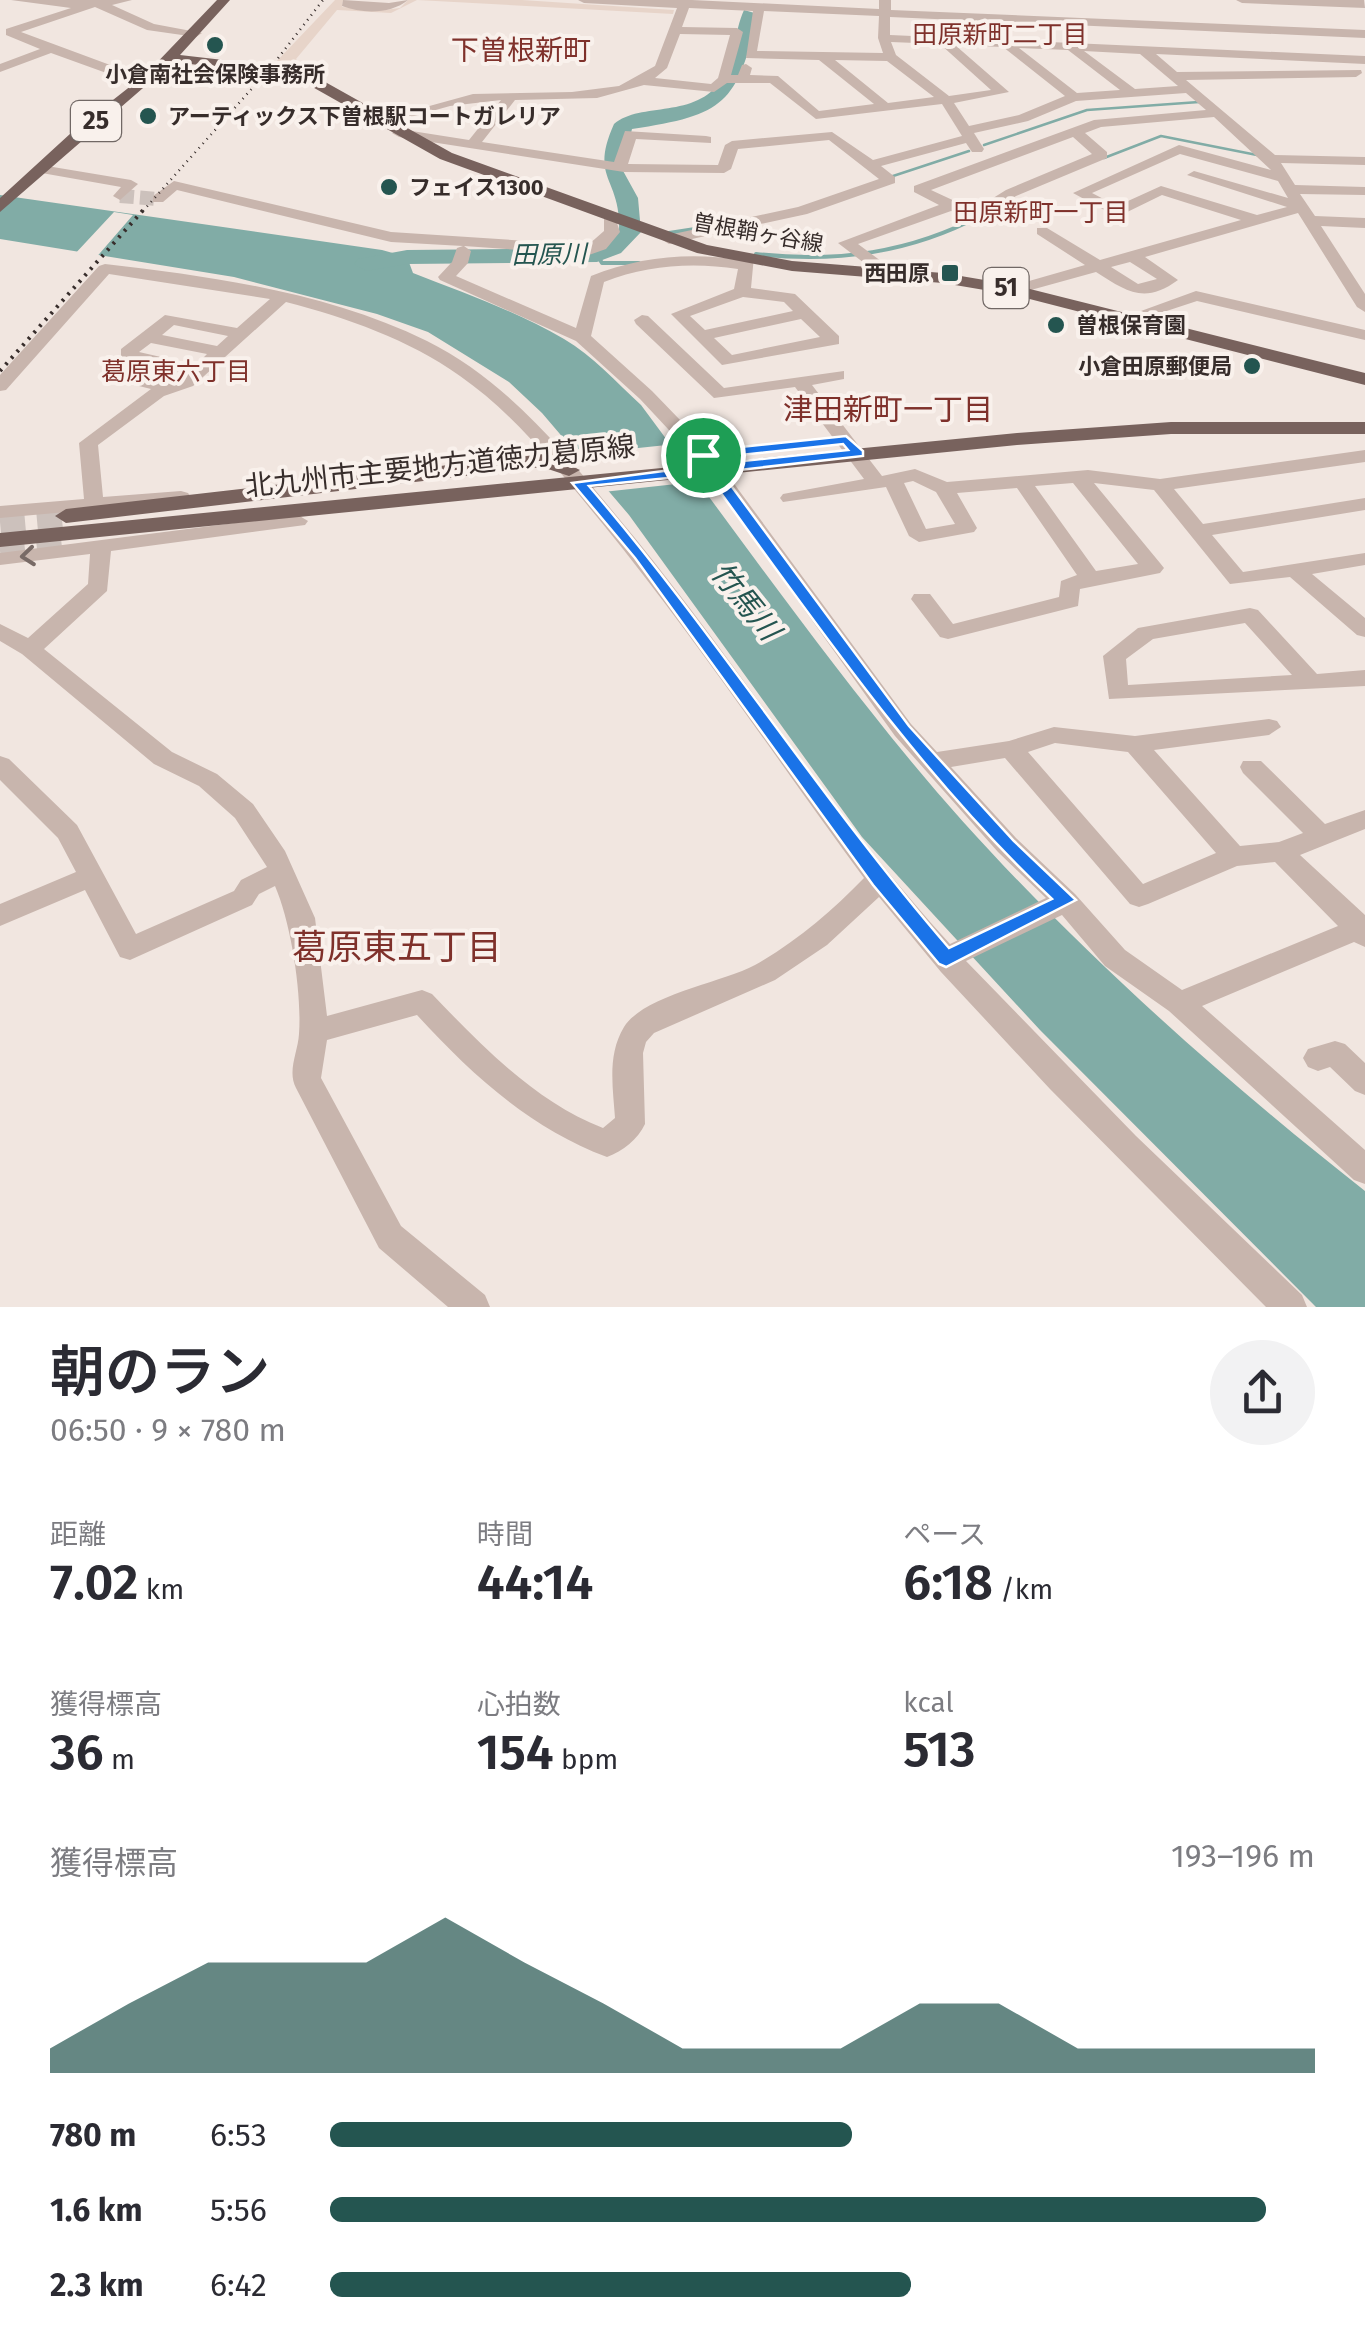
<!DOCTYPE html>
<html lang="ja">
<head>
<meta charset="utf-8">
<style>
	body { margin:0; font-family:"Fira Sans","Noto Sans JP",sans-serif; background:#f2f2f3; color:#2b2b33; height:100vh; display:flex; flex-direction:column; font-size:38px; white-space:nowrap }
	* { box-sizing:border-box; margin:0 }
	p { font-size:32px; color:#7c7c81 }
	.icon { flex:none; width:55px; height:55px; fill:none; stroke:currentColor; stroke-width:2; stroke-linecap:round; stroke-linejoin:round }
	.map { position:relative; height:1307px; overflow:hidden }
	.side { display:flex; flex-direction:column; background:#fff; flex:1 }
	.side>* { flex:none }
	.pin { position:absolute; display:grid; place-items:center; width:85px; height:85px; color:#fff; margin:-42px; border:5px solid #fff; border-radius:50%; box-shadow:0 2px 10px #0007 }
	.round { display:grid; place-items:center; flex:none; width:105px; height:105px; border-radius:52px; background:#f2f2f3 }
	.summary { display:flex; align-items:center; justify-content:space-between; height:170px; padding:0 50px }
	h1 { font-size:55px; font-weight:600; line-height:75px }
	.metrics { display:grid; grid-template-columns:repeat(3,1fr); gap:15px; height:170px; padding:10px 50px }
	.metrics div { display:grid; align-content:center }
	.metrics b { font-size:50px; font-weight:600 }
	.metrics small { font-size:28px; font-weight:400 }
	.metrics p { font-size:28px }
	.chart { height:280px; padding:20px 50px }
	.chart p { display:flex; justify-content:space-between }
	.chart svg { width:100%; height:180px; margin-top:10px; fill:#245550; opacity:.7 }
	ul { padding:0 50px; list-style:none; font-size:32px }
	li { display:grid; grid-template-columns:160px 120px 1fr; align-items:center; height:75px }
	li i { height:25px; border-radius:12px; background:#245550 }
	.map>svg:first-child { display:block }
	.plaza { fill:#e7d4c9 }
	.water { fill:#81aca6 }
	.pier { fill:#f1e6e0 }
	.lines { fill:none; stroke-linecap:round; stroke-linejoin:round }
	.stream-far1 { stroke:#81aca6; stroke-width:2.5 }
	.stream { stroke:#81aca6; stroke-width:4 }
	.river { fill:#81aca6; fill-rule:evenodd }
	.minor-tunnel { stroke:#ccc1bc; stroke-width:14; stroke-dasharray:14 6; stroke-linecap:butt }
	.major-tunnel { stroke:#ccc1bc; stroke-width:25; stroke-dasharray:25 12; stroke-linecap:butt }
	.minor { fill:#c8b5ad; fill-rule:evenodd }
	.major { fill:#78625d; fill-rule:evenodd }
	.rail-far1 { stroke:#372d2b; stroke-width:2.5; stroke-dasharray:1 5; stroke-linecap:butt }
	.rail { stroke:#372d2b; stroke-width:4; stroke-dasharray:2.5 6; stroke-linecap:butt }
	.oneway { stroke:#786a66 }
	.route { fill:#1a73e8; stroke:#fff; stroke-width:2.5; fill-rule:evenodd }
	.poi-dot { fill:#245550; stroke:#f9f1ec; stroke-width:4 }
	.labels { text-anchor:middle; dominant-baseline:central; stroke-width:8; stroke-linejoin:round; paint-order:stroke }
	.far-poi-label { font-size:22px; font-weight:bold; fill:#372d2b; stroke:#f9f1ec; text-anchor:start }
	.far-street-label { font-size:22px; fill:#372d2b; stroke:#f9f1ec }
	.far-neighbourhood-label { font-size:25px; fill:#7f312b; stroke:#f9f1ec }
	.shield { fill:#f9f1ec; stroke:#716865; stroke-width:2.5 }
	.shield-label { font-size:25px; font-weight:bold; fill:#372d2b }
	.far-water-label { font-size:25px; font-style:italic; fill:#245550; stroke:#f9f1ec }
	.far-quarter-label { font-size:28px; fill:#7f312b; stroke:#f9f1ec }
	.street-label { font-size:28px; fill:#372d2b; stroke:#f9f1ec }
	.neighbourhood-label { font-size:30px; fill:#7f312b; stroke:#f9f1ec }
	.water-label { font-size:30px; font-style:italic; fill:#245550; stroke:#f9f1ec }
	.near-neighbourhood-label { font-size:35px; fill:#7f312b; stroke:#f9f1ec }
</style>
</head>
<body>
<div class="map">
<svg width="1365" height="1307" viewBox="0 0 1365 1307">
	<rect width="100%" height="100%" fill="#f1e6e0"/>
	<path class="plaza" d="M335 0H343L342 7 383 10 400 8 408 0H522L674 10 673 14 417 0 391 13 337 10 296 59 302 68 275 63Z"/>
	<path class="water" d="M0 195 382 250 407 257 413 273C464 293 516 311 564 339 593 356 616 382 641 405 730 524 816 646 910 760 1036 913 1209 1069 1365 1191V1307H1316L1040 1030 862 837 629 515 542 413 509 382 428 332 377 314 234 277 0 239Z"/>
	<path class="pier" d="M114 212 133 215 94 260 73 256Z
		M676 444 704 481 603 492 572 455Z"/>
	<g class="lines">
		<path class="stream-far1" d="M984 145 1087 110 1199 102
			M1104 158 1161 136 1257 155
			M887 178 969 151"/>
		<path class="stream" d="M669 233 708 227
			M756 254C837 263 910 253 982 215
			M597 255 602 263H639"/>
		<path class="river" d="M744 10 758 14C737 104 725 115 632 129L622 169 638 198 641 232 621 253 597 262 407 264 366 271 354 264 358 259 407 250 593 248 619 230C621 177 589 180 614 124 641 101 696 120 722 79 735 59 734 32 744 10Z"/>
		<path class="minor-tunnel" d="M120 196 158 199"/>
		<path class="major-tunnel" d="M0 522 66 516
			M0 551 63 544"/>
		<path class="minor" d="M11 0H132L112 5 154 24 202 33 196 37 147 30 95 7 21 32 129 72 156 74V80L123 79 51 53 0 72V64L40 49 6 35V29L71 8Z
			M343 0 389 3 408 0C391 14 363 14 342 6Z
			M578 0H692L879 9V0H891V10L1365 30V38L890 17V35L1365 56V64L1156 54 1177 72 1361 70 1362 73 1356 77 1186 80 1275 155 1365 157V165L1281 163 1295 185 1365 187V195L1300 194 1315 216 1365 218V228L1321 226 1365 294V312L1357 307 1298 213 1145 257 1178 280C1144 305 1126 291 1096 272L1020 293H1008V287L1085 265 1037 234V228H1047L1100 260 1241 220 1162 195 1117 217 1073 193 1179 145 1271 170 1214 117 1101 127 1085 133 1107 152V158L1016 196 980 219 951 211 858 244 893 270V276H881L838 243 939 205 914 192V186L1094 120 1206 110 1186 93 1076 101 1028 121 974 133 984 149 982 152H972L966 143 881 166 895 177V183L807 214 669 244 661 239 664 236 798 207 879 179 829 140 738 149 731 169 724 173 624 172 399 137 392 133 399 129 469 140 501 100 450 106 382 125 375 121 473 94 572 92 619 86 655 66 677 8 584 3ZM689 8 753 11 746 58 819 60 874 104 819 111 778 76 750 75 752 68 746 64 742 65 738 75H731L743 32 737 28 682 27ZM764 11 879 16 878 38 883 53 757 51ZM680 34 730 35 718 78 711 84 655 78 667 68ZM891 42 940 44 991 90 949 96 896 55ZM955 45 1003 47 1065 96 1019 115 969 126 954 103 1009 92ZM1019 48 1068 50 1120 90 1077 93ZM1084 51 1140 54 1178 86 1135 89ZM835 60 887 61 934 97 888 103ZM727 83H770L816 119 942 104 962 136 873 160 832 132 732 141 725 145 718 165 628 164 636 139 711 143V137L706 136 625 131 614 162 482 142 515 100 597 98 644 85 714 92ZM1073 137 1092 154 1006 190 974 210 931 190ZM1180 154 1278 181 1288 198 1194 171 1187 175 1287 207 1257 215 1161 186 1117 206 1092 193ZM1130 262 1157 279 1138 284 1111 267Z
			M1236 0H1364L1365 8 1242 3Z
			M41 165 131 180 138 184 120 200 113 196 121 187 36 172 34 169Z
			M174 181 391 232 588 245 604 231V214H614L620 232 606 249 589 255 464 246 471 251 468 263 456 276 576 328 591 276C639 257 689 252 740 260L742 256H754L751 288 795 294 839 336V344L722 365 671 314 734 289 738 269C693 262 647 265 604 282L591 336 652 391 710 451 911 724 937 752 1009 741 1054 727 1135 736 1269 719 1277 721 1281 727 1269 735 1154 750 1240 846 1279 842 1303 833 1243 773 1240 767 1243 761H1261L1325 824 1365 810V829L1300 855 1365 915V947L1354 942 1202 1006 1365 1150V1184L1354 1180 1169 1011 1105 966 1062 915 966 961 1136 1136 1302 1295 1307 1307H1266L1050 1089 941 972 879 897 827 945 775 980 654 1033 646 1042 643 1053 645 1124C638 1139 623 1151 607 1157 530 1128 472 1075 417 1015L327 1040 321 1078 401 1226 485 1295 490 1307H448L379 1248 296 1088C287 1071 298 1052 299 1034 302 993 291 923 275 886L259 894 252 905 130 960 120 957 85 890 0 926V904L76 872 58 838 0 780V756L9 759 77 825 136 934 234 891 241 880 267 867 235 818 199 786 154 764 22 654 0 641V624L28 638 88 584 90 554 0 565V553L298 515 308 521 305 525 111 551 107 591 44 649 172 752 217 774 253 804 285 851 315 918 327 1016 422 990 432 994C481 1045 535 1102 603 1128L615 1118C613 1088 607 1055 624 1027 644 995 721 983 755 965 796 942 832 911 864 878 777 760 695 637 602 523 559 471 516 415 460 376 408 339 347 318 286 302L193 386 164 396 98 445 103 497 181 491 188 493 191 497 188 501 0 518V506L84 499 79 443 151 389 123 382 120 378 129 360 121 357V349L165 315 237 328 270 299 109 274 6 390 0 391V375L99 266 105 264C215 277 327 292 427 341 505 380 561 448 615 514 732 653 827 810 950 944L1046 898 998 852 895 736 696 459 640 399 576 341 440 280 438 277 452 262 457 248 463 246 391 242 177 190 163 202H153V196ZM743 297 784 302 793 311 705 330 690 316ZM801 319 820 337 732 355 714 338ZM174 325 228 336 217 346 162 335ZM151 343 207 354 196 365 139 352ZM145 364 186 373 168 382 139 375ZM1055 743 1128 752 1216 853 1143 884 1028 752ZM1005 758 1130 904 1139 907 1148 904 1237 866 1275 862 1338 926 1182 990 1125 950 1075 894 1016 838 951 767Z
			M1196 291 1365 330V340L1197 301 1127 324 1119 319Z
			M642 315 648 316 724 388 844 371V379L812 385 882 476 915 469 947 482 1088 470 1160 479 1365 450V462L1174 489 1203 524 1365 498V510L1212 535 1243 572 1365 553V565L1312 574 1365 618V637L1357 635 1290 577 1230 584 1154 490 1094 483 1160 563 1164 568 1160 573 1080 589 1078 606 948 639 940 637 911 599 914 594H930L953 624 1059 597 1061 581 1077 575 1017 488 957 493 977 528 974 532 919 542 909 536 886 487 783 502 780 498 783 494 864 479 795 387 714 398 636 324 634 320ZM913 481 936 492 955 524 926 529 904 483ZM1073 483 1138 564 1096 571 1035 486Z
			M1250 608 1258 610 1317 674 1365 670V686L1109 699 1103 656 1138 628ZM1245 623 1292 675 1128 685 1126 659 1153 639Z
			M1335 1041 1345 1044 1365 1063V1095L1355 1091 1330 1067 1318 1071 1308 1067 1303 1058 1308 1049Z"/>
		<path class="major" d="M217 0H230L180 55 302 69 452 153 707 245 792 261 943 273 1014 285 1365 373V385L1014 295 943 283 792 271 697 253 440 159 293 76 173 62 0 212V198L71 133 146 74Z
			M1171 422H1365V434H1171L1017 445 0 547V533L1017 433Z
			M544 454 580 470 569 476 542 467 66 523 55 516 66 509Z"/>
		<path class="rail-far1" d="M143 211 272 66 323 0"/>
		<path class="rail" d="M0 371 145 208"/>
	</g>
	<defs><path id="oneway-chevron" d="M-2-3.5L2.5 0L-2 3.5" fill="none" stroke-width="1.6" stroke-linecap="round" stroke-linejoin="round" transform="scale(2.5)"/></defs>
	<use class="oneway" href="#oneway-chevron" transform="translate(28 556) rotate(174)"/>
	<path class="route" d="M846 436 863 451V456L721 472 909 726 1014 841 1076 900 946 967 939 964 873 885 635 558 572 483 702 466 696 455 703 451ZM843 444 848 450 715 464 712 458ZM707 474C815 622 918 773 1052 899L949 948C821 800 716 634 589 486Z"/>
	<g class="poi-dot">
		<circle cx="215" cy="45" r="10"/>
		<circle cx="148" cy="116" r="10"/>
		<circle cx="389" cy="187" r="10"/>
		<rect x="940" y="263" width="20" height="20" rx="5"/>
		<circle cx="1056" cy="325" r="10"/>
		<circle cx="1252" cy="366" r="10"/>
	</g>
	<g class="labels">
		<g class="far-poi-label">
			<text x="215" y="74" text-anchor="middle">小倉南社会保険事務所</text>
			<text x="168" y="116">アーティックス下曽根駅コートガレリア</text>
			<text x="409" y="187">フェイス1300</text>
			<text x="930" y="273" text-anchor="end">西田原</text>
			<text x="1076" y="325">曽根保育園</text>
			<text x="1232" y="366" text-anchor="end">小倉田原郵便局</text>
		</g>
		<g class="far-street-label">
			<text transform="translate(758 233) rotate(10)">曽根鞘ヶ谷線</text>
		</g>
		<g class="far-neighbourhood-label">
			<text x="1000" y="35">田原新町二丁目</text>
			<text x="1041" y="213">田原新町一丁目</text>
			<text x="176" y="372">葛原東六丁目</text>
		</g>
		<g class="shield">
			<rect x="71" y="101" width="50" height="40" rx="8"/>
			<rect x="983.5" y="268" width="45" height="40" rx="8"/>
		</g>
		<g class="shield-label">
			<text x="96" y="121">25</text>
			<text x="1006" y="288">51</text>
		</g>
		<g class="far-water-label">
			<text transform="translate(549 255) rotate(-1)">田原川</text>
		</g>
		<g class="far-quarter-label">
			<text x="521" y="50">下曽根新町</text>
		</g>
		<g class="street-label">
			<text transform="translate(440 466) rotate(-6)">北九州市主要地方道徳力葛原線</text>
		</g>
		<g class="neighbourhood-label">
			<text x="888" y="410">津田新町一丁目</text>
		</g>
		<g class="water-label">
			<text transform="translate(745 601) rotate(51)">竹馬川</text>
		</g>
		<g class="near-neighbourhood-label">
			<text x="397" y="947">葛原東五丁目</text>
		</g>
	</g>
</svg>
<div class="pin" style="left:703px;top:455px;background:#1e9e55"><svg class="icon" aria-label="arrive" viewBox="0 0 24 24"><path d="M6 21V4h12l-3 4 3 4H6"/></svg></div>
</div>
<section class="side">
<div class="summary"><div><h1>朝のラン</h1><p>06:50 · 9 × 780 m</p></div><a class="round"><svg class="icon" aria-label="share" viewBox="0 0 24 24"><path d="M12 15V3M7 8l5-5 5 5M5 13v7h14v-7"/></svg></a></div>
<div class="metrics">
<div><p>距離</p><b>7.02<small> km</small></b></div>
<div><p>時間</p><b>44:14</b></div>
<div><p>ペース</p><b>6:18<small> /km</small></b></div>
</div>
<div class="metrics">
<div><p>獲得標高</p><b>36<small> m</small></b></div>
<div><p>心拍数</p><b>154<small> bpm</small></b></div>
<div><p>kcal</p><b>513</b></div>
</div>
<div class="chart"><p><span>獲得標高</span>193–196 m</p>
<svg viewBox="0 0 160 44" preserveAspectRatio="none"><path d="M0 44V38L10 27L20 17L30 17L40 17L50 6L60 17L70 27L80 38L90 38L100 38L110 27L120 27L130 38L140 38L150 38L160 38V44z"/></svg>
</div>
<ul>
<li><b>780 m</b>6:53<i style="width:53%"></i></li>
<li><b>1.6 km</b>5:56<i style="width:95%"></i></li>
<li><b>2.3 km</b>6:42<i style="width:59%"></i></li>
</ul>
</section>
</body>
</html>
